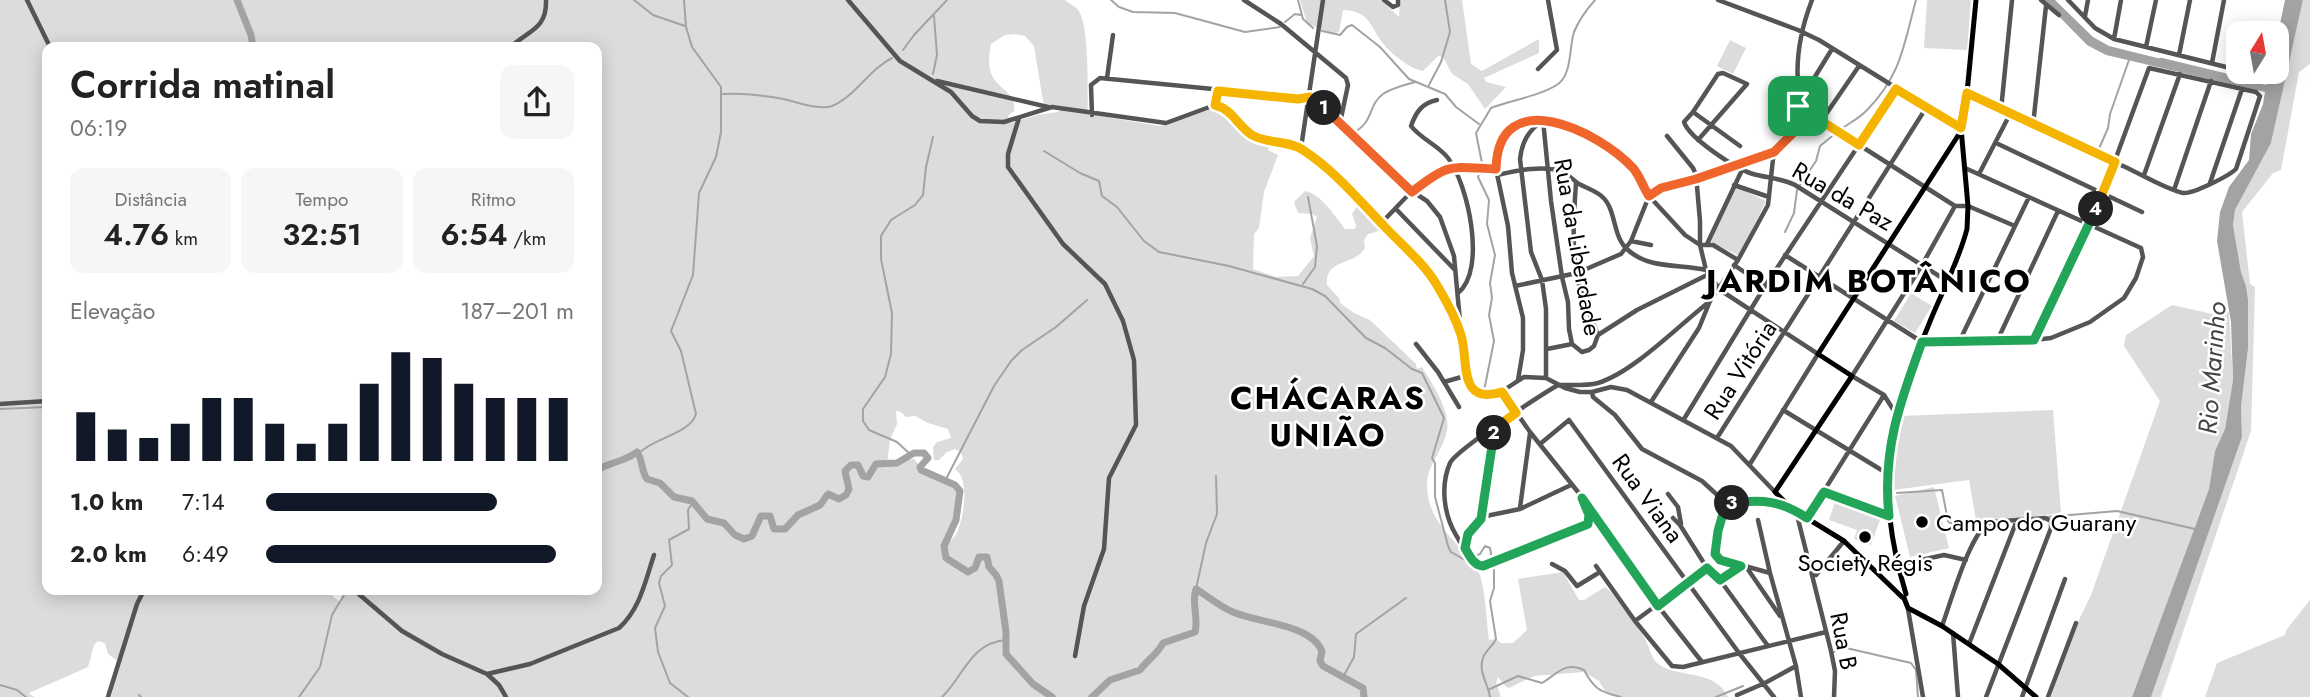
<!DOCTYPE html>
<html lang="pt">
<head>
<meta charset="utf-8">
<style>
	body { margin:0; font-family:Jost,sans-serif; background:#f6f6f6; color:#222; height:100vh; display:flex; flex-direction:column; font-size:26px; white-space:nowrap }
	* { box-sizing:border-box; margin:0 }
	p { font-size:23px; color:#767676 }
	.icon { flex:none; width:38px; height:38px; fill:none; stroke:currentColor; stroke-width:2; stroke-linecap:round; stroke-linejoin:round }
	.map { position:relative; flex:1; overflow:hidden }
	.side { position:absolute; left:42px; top:42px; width:560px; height:553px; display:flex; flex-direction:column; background:#fff; border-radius:14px; box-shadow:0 4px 18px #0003 }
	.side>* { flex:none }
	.needle { width:46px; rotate:11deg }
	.controls { position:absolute; left:2226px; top:21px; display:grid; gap:14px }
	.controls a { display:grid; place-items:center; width:63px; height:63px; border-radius:14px; background:#fff; box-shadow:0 4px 18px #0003; font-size:35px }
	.pin { position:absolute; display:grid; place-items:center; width:60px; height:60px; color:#fff; margin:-30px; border-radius:14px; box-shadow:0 4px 10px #0006 }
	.km { position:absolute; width:35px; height:35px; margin:-18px; border-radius:50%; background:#222; color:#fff; font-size:19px; line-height:35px; text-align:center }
	.round { display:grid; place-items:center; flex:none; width:74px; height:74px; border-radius:14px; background:#f6f6f6 }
	.head { display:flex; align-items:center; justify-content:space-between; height:119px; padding:0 28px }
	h1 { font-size:38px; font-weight:600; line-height:52px }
	.figures { display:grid; grid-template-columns:repeat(3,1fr); gap:10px; height:119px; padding:7px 28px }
	.figures div { display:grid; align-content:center; border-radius:14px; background:#f6f6f6; text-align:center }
	.figures b { font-size:30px; font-weight:600 }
	.figures small { font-size:19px; font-weight:400 }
	.figures p { font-size:19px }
	.chart { height:196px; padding:14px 28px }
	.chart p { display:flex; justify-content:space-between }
	.chart svg { width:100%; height:126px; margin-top:7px; stroke:#111827; stroke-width:6 }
	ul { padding:0 28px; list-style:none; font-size:23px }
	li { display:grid; grid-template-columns:112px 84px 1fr; align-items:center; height:52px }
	li i { height:18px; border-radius:9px; background:#111827 }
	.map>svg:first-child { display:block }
	.green { fill:#dcdcdc; fill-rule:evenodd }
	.water { fill:#a3a3a3 }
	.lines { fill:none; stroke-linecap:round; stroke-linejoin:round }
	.stream { stroke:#a3a3a3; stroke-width:2 }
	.canal { stroke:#a3a3a3; stroke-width:4.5 }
	.river { stroke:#a3a3a3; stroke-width:7 }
	.minor { stroke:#555; stroke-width:4.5 }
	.major { stroke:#000; stroke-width:5 }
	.split-1-casing { stroke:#fff; stroke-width:14 }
	.split-2-casing { stroke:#fff; stroke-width:14 }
	.split-3-casing { stroke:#fff; stroke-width:14 }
	.split-4-casing { stroke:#fff; stroke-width:14 }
	.split-5-casing { stroke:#fff; stroke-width:14 }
	.split-1 { stroke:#f0652b; stroke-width:9 }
	.split-2 { stroke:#f5b400; stroke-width:9 }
	.split-3 { stroke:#22a559; stroke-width:9 }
	.split-4 { stroke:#22a559; stroke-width:9 }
	.split-5 { stroke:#f5b400; stroke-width:9 }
	.poi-dot { fill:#000; stroke:#fff; stroke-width:2.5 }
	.labels { text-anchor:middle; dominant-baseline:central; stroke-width:5; stroke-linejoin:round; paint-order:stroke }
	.street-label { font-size:24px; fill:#000; stroke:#fff }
	.poi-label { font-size:24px; fill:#000; stroke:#fff; text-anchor:start }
	.water-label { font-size:26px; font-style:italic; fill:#444; stroke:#fff }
	.district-label { font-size:32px; font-weight:bold; letter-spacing:2px; fill:#000; stroke:#fff }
</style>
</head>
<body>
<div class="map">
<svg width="2310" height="697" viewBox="0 0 2310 697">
	<rect width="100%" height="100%" fill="#fff"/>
	<path class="green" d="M0 0H1065C1068 3 1075 6 1078 10 1090 25 1087 92 1088 114L1160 126 1214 108 1225 112 1239 129 1249 137 1269 145 1268 150 1278 155 1264 192 1259 228 1254 234 1253 269 1276 277 1298 276 1314 256 1310 238 1317 217 1313 214 1298 213 1294 202 1305 191C1320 193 1336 217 1345 229H1355L1356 225 1352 214 1360 201 1383 230 1368 234 1364 240 1365 248C1353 267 1325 258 1327 285L1339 298 1340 303 1354 313 1370 320 1416 364 1417 369 1422 367C1432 383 1451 412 1447 431 1440 460 1421 467 1429 501 1436 529 1464 548 1478 571 1485 582 1487 625 1489 640L1496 639 1501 643H1513L1527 630 1518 579 1563 572 1579 600H1584L1605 587 1612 593C1622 607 1635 622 1644 637 1648 644 1651 656 1656 662 1675 680 1714 667 1728 697H1619L1607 694 1599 681 1584 672 1534 676 1509 688 1506 687 1498 677 1496 683 1501 697H111L119 662 108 654 105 643 98 641 94 645 88 667 29 693 34 697H0ZM1014 34 1025 36 1034 46 1043 101 1046 106 1053 105 1062 107 1058 112 1037 115 1010 123 1008 116 1014 111C1016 93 1002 91 994 79 987 69 989 54 991 44L1005 35ZM47 47H597V590H346L341 603 326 590H47ZM896 411 901 412 906 417 915 416 928 423 948 429 951 438 937 442 933 447 934 460H939L947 452 955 449 961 452 963 459 955 469C970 479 964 515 958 530 956 536 951 540 947 544L944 542 955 516 960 488C954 484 949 485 943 482 932 476 921 469 914 459L887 464 890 440 897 424Z
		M1300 0H1381L1399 17 1400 0H1462L1471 64 1482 71 1539 39V53L1484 78 1486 82 1506 87 1485 109 1468 84 1452 74 1443 57 1438 56 1423 71C1409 69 1386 50 1379 38 1369 21 1366 11 1343 10L1339 32 1331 34 1307 23Z
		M1927 0H1971L1967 50 1924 48Z
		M2303 0H2310V64L2299 72 2281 170 2273 173 2242 212 2250 284 2255 287 2251 431 2161 697H2151L2242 437 2241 407 2248 349V299L2246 286 2241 272 2233 225 2235 210 2271 143Z
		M1730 40 1746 48 1733 74 1717 66Z
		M1735 186 1766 201 1739 256 1709 241Z
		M1911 293 1932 306 1915 333 1894 321Z
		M2172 305 2217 315 2227 311 2229 313 2233 380 2225 429 2215 451 2209 489 2132 697H2051L2074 630 2091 595 2160 401 2124 346 2126 335Z
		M2053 410 2061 513 1979 523 1976 520 1969 480 1893 490 1895 437 1901 416Z
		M1934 487 1949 548 1910 557 1895 496Z
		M1835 502 1881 517 1871 545 1854 539 1857 530 1829 520Z
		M2310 600V697H2205L2217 663 2285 635 2287 629Z"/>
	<path class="water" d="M2043 0H2055L2093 37 2109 46 2266 85 2270 72H2277V38L2285 0H2303L2271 143 2235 210 2233 225 2241 272 2246 286 2248 299V349L2241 407 2242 437 2151 697H2132L2209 489 2215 451 2225 429 2233 380 2231 322 2217 241 2220 212 2229 187 2249 160 2251 134 2263 104 2265 92 2106 55 2087 45Z"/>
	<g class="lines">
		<path class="stream" d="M634 0 653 15 685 26
			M1111 0 1119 7 1133 12 1175 13 1245 32 1280 27
			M1298 0 1303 19 1313 28
			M1285 22 1295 14 1301 15
			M1322 31 1340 35 1347 27 1352 25 1380 47 1409 79 1445 94 1456 107 1479 124
			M903 50 914 35 947 0
			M933 74 937 55 934 16
			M1429 85 1441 62 1450 32 1445 0
			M723 94C741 93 760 95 778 98 793 100 817 111 832 106 855 97 869 69 892 58
			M1840 130C1849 123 1860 118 1867 110 1901 76 1904 44 1916 0
			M1353 133C1375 121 1367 106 1383 94 1392 88 1405 85 1415 82
			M1044 151 1080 173 1099 181 1102 196 1117 207 1144 241 1159 252 1229 266 1312 289 1325 296 1366 338 1385 348 1412 369 1422 373 1444 418 1432 458 1435 463V497L1448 546 1451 552 1465 560 1480 554 1485 546 1490 548 1494 570V588L1490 601 1496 639C1493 646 1485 651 1483 658 1478 671 1488 684 1490 697
			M2098 151 2108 128 2110 114 2129 60
			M1800 185 1816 161 1820 146 1836 133
			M1785 232 1794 213 1797 190
			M1303 284 1315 267 1317 246 1308 197
			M1484 391 1494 341 1489 315 1492 298 1490 283 1495 255 1487 224 1489 200 1478 177 1482 163 1476 133 1491 108C1509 101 1543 95 1558 84 1572 74 1569 48 1574 32 1579 20 1586 10 1595 0
			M0 409 47 407
			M639 453C655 437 690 434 696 414L681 351 671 331 693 275 699 193 716 157 721 132V87L692 47 686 27 684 0
			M911 455 897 442 869 430 863 421V409L885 377 891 354 892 313 881 259V236L891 220 915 205 923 195 926 167 933 137
			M945 481 994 386 1011 361 1022 350 1056 327 1087 300
			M1897 493 1942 490 1948 521 1950 523 1992 520
			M2046 517 2117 511 2195 529
			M1196 589 1206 543 1217 514 1216 476
			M1834 652 1842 647 1911 663 1916 670 1918 697
			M1343 677 1354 657 1356 634 1406 598
			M0 685 17 690 26 697
			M1490 689 1518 676 1542 683C1557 674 1565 661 1584 670 1594 689 1600 692 1621 697
			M139 695 141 697
			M299 697 320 667 332 615 347 590
			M688 697 670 683 658 652 655 628 665 606 659 583 661 576 672 565 669 540 689 529 688 510 693 502
			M942 697C964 676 970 643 1006 640
			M1716 697 1743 686"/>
		<path class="canal" d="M2161 60 2227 76"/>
		<path class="river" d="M237 0 251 35 253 47
			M597 470C610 462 624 462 637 452 643 460 641 471 647 479L660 483 674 497 692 501 707 519 724 523 735 535 744 539 752 536 761 516H770L774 529H785L798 515 820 505 828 494 839 499 846 495 849 489 845 471 851 465H858L863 476 868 477 876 464 897 463 914 453H924L928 458 920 467 921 470 955 485 960 491 956 520 944 546 946 558 968 572 975 568 979 557H987L989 567 996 575 999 581 1006 632V654L1033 684 1052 697
			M1092 697 1110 680 1140 670C1147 660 1157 655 1163 643L1195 632C1199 619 1191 602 1196 589 1209 597 1219 606 1233 612 1258 623 1311 624 1322 651L1320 661 1323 666 1363 688 1364 697"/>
		<path class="minor" d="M27 0 50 47
			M848 0 900 61 951 92 972 116 980 121 1004 122 1052 107 1166 123 1215 105 1229 112 1252 135 1301 148 1341 181 1424 267 1438 286 1458 328
			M1244 0 1281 24 1346 78 1348 85 1340 123
			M1384 0 1393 7 1398 5V0
			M1718 0 1798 30 1819 40 1961 128
			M2041 0 2059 15
			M2068 0 2095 28 2114 39 2238 70
			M2085 16 2088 0
			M2114 39 2121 0
			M511 47C528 30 547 30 546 0
			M2146 47 2156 0
			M2179 55 2190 0
			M2212 63 2224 0
			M1538 69 1557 50 1548 0
			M2247 72 2263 76
			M1107 78 1113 35
			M937 81 1048 107
			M1967 93C2018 119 2071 142 2123 166 2141 174 2165 189 2183 193 2193 194 2229 176 2236 169L2260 96 2256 92 2149 68 2103 193 2034 340
			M1437 100C1422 103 1416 112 1411 126 1421 139 1438 145 1448 158 1468 184 1487 270 1458 293
			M1800 100C1794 67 1800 31 1812 0
			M1215 105 1218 91
			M1798 106 1955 206H1968L2015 226
			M2001 110 2012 0
			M1693 112 1740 146
			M1092 115 1091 85 1100 78 1315 99 1407 188 1427 201 1440 217 1454 256 1465 376C1485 411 1502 390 1524 377L1546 378 1565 388 1580 392H1592L1611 387 1627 390 1731 446 1775 492
			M1019 118 1008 154V167L1063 244 1105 284 1123 321 1134 360 1136 425 1109 478 1104 549 1084 606 1075 656
			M1543 120 1551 201 1562 277 1568 302 1569 329 1572 344 1582 352 1589 350 1594 346 1598 335 1637 310 1709 274
			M1822 120 1859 66
			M1542 121C1528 131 1522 142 1520 159L1531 252 1542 280 1546 309V378
			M2033 125 2046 6
			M1667 136 1693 168 1696 175 1700 221V245L1706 270 1720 290 1818 354 1750 464
			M1698 140 1747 84 1723 73 1718 74 1693 112 1684 122C1689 138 1736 169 1753 174 1767 178 1781 178 1795 185L1947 281
			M1996 143 2142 212
			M1301 148 1323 0
			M1979 174 2010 114
			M1497 175C1516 171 1541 165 1561 171 1568 174 1573 180 1579 184 1591 190 1603 193 1609 206 1616 221 1615 239 1628 250 1648 269 1681 264 1706 270
			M2144 175 2180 74
			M1576 183C1574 211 1572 243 1576 272 1580 294 1590 315 1598 335
			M2210 183 2242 89
			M1734 185 1769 197
			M2174 190 2211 81
			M1396 209 1455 270
			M1381 223C1398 207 1427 170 1450 167 1465 165 1481 168 1496 169
			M1631 241 1651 245
			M1707 244 1742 170
			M1700 245H1713L1738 260
			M1785 255 1922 342 2034 340 2051 338 2090 322 2124 298 2136 278 2143 257 2141 248 1965 168
			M1734 265 1765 286
			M1515 286 1577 273 1621 254 1631 241 1649 196 1657 190 1737 166 1778 149
			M1998 339 2058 211
			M1960 340 2029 197
			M1416 344 1438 372 1459 407
			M1547 349 1572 344
			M1518 380 1523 350V318L1512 273 1508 226 1496 169 1497 154 1500 144 1514 128 1530 121H1551L1574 127 1601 143 1632 167 1649 196 1685 235 1700 245
			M1444 382 1465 376
			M1558 385C1541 395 1456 450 1450 463 1440 486 1444 515 1456 535 1463 546 1470 565 1483 566L1589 524V515L1582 497
			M1560 385C1573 385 1586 386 1598 383 1634 372 1679 325 1709 302
			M1502 392 1530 432 1582 497
			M1592 392 1593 397 1615 415 1642 449 1702 481 1726 503 1753 501 1787 505
			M1651 402 1699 328 1710 301 1738 260 1768 205 1773 159 1779 148 1794 132 1800 101 1832 49
			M0 404 47 401
			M1783 410 1888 474
			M1896 414 1884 395 1852 376 1922 265 1955 206
			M1684 419 1765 286 1896 89
			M1717 438 1926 108
			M1540 444 1569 420 1739 653 1774 697
			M1824 492 1889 516
			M1668 494 1678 507 1681 524
			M1726 503 1716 539V558L1770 573
			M1587 505 1658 606 1702 662
			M1520 508 1530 433
			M1796 511 1831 651 1835 671 1834 697
			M1481 518 1495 429
			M1673 518 1680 525 1707 568 1720 580 1768 646
			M1807 518 1884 395
			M1758 520 1770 573 1796 666 1801 697
			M1465 548 1468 534 1486 516 1520 509 1571 485
			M1552 564 1565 571 1577 586 1600 572
			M1898 565 1944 555 1966 560
			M1596 566 1635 621 1672 666 1683 667 1826 632
			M1747 568 1780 616
			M1816 575 1844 541
			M1720 580 1740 567
			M354 590 402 631 442 654 487 674 499 685 506 697
			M1908 609 1923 697
			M1635 621 1707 568
			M1942 626C1950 605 1971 528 1991 522L2045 518 2051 521V528L1986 697
			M1953 633 1958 697
			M1969 644 2017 520
			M487 674 530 664 619 628C640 609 645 582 654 555
			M1737 695 1765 683 1796 666
			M108 697 137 604 144 590
			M2022 697 2065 579
			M2048 697 2076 623"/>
		<path class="major" d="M1906 594C1873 485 1889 421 1931 319 1943 290 1959 260 1967 229L1968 206 1961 128 1967 93 1976 0
			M1902 597 1844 541 1792 509 1775 492 1852 376 1818 354 1961 131
			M1904 598 1908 608 1942 626 1998 664 2036 697"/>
	</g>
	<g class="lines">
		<defs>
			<path id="split-1" d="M1324 108 1412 192C1450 162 1450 167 1496 169 1498 82 1599 131 1633 168 1640 176 1643 187 1649 196L1661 188 1696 179 1774 152 1794 132 1798 106"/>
			<path id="split-2" d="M1324 108 1310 97 1298 99 1218 91 1215 105C1232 109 1238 126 1252 135 1267 144 1289 140 1303 150 1335 171 1359 200 1385 227 1403 246 1425 264 1438 287 1447 302 1456 319 1461 335 1469 360 1457 406 1502 392L1516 413 1495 428 1494 433"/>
			<path id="split-3" d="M1494 433 1481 519 1468 534 1465 548C1470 556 1473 565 1483 566L1588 524 1589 515 1582 498 1658 606 1707 568 1720 580 1741 566 1720 560 1715 554 1718 531 1726 503H1732"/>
			<path id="split-4" d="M1732 503C1763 499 1781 501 1807 518L1824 492 1889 516C1882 450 1900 402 1922 342L2034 340 2096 209"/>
			<path id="split-5" d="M1798 106 1859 145 1896 89 1961 128 1967 93 2115 162 2096 209"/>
		</defs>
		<use href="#split-1" class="split-1-casing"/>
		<use href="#split-2" class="split-2-casing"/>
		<use href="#split-3" class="split-3-casing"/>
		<use href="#split-4" class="split-4-casing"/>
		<use href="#split-5" class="split-5-casing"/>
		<use href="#split-1" class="split-1"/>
		<use href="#split-2" class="split-2"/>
		<use href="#split-3" class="split-3"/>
		<use href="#split-4" class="split-4"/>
		<use href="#split-5" class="split-5"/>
	</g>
	<g class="poi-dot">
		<circle cx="1922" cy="522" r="7"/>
		<circle cx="1865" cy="537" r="7"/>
	</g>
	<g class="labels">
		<g class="street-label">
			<text transform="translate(1843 196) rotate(30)">Rua da Paz</text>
			<text transform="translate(1578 247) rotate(80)">Rua da Liberdade</text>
			<text transform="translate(1740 370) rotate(-57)">Rua Vitória</text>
			<text transform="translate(1648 498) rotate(54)">Rua Viana</text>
			<text transform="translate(1844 641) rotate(79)">Rua B</text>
		</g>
		<g class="poi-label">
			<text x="1936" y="522">Campo do Guarany</text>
			<text x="1865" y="562" text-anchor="middle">Society Régis</text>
		</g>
		<g class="water-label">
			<text transform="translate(2212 368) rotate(-86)">Rio Marinho</text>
		</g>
		<g class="district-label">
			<text x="1869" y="281">JARDIM BOTÂNICO</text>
			<text x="1328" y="398">CHÁCARAS<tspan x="1328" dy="37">UNIÃO</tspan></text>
		</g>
	</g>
</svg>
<div class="controls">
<a><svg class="needle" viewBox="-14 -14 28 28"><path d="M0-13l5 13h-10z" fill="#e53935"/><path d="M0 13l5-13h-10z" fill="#767676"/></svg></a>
</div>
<div class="pin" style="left:1798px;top:106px;background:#1e9e55"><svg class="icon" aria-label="arrive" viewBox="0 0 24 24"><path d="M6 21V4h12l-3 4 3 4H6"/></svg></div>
<b class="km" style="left:1324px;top:108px">1</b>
<b class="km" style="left:1494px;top:433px">2</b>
<b class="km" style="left:1732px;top:503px">3</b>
<b class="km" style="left:2096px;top:209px">4</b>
<section class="side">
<div class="head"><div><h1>Corrida matinal</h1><p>06:19</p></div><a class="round"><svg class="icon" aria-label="share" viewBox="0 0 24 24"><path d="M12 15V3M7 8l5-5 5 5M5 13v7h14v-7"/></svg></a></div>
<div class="figures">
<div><p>Distância</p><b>4.76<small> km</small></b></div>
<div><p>Tempo</p><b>32:51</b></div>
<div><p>Ritmo</p><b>6:54<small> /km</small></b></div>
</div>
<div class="chart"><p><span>Elevação</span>187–201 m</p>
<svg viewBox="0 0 160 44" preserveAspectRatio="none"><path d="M5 44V27M15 44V33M25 44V36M35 44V31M45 44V22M55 44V22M65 44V31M75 44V38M85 44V31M95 44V17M105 44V6M115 44V8M125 44V17M135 44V22M145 44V22M155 44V22"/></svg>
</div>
<ul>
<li><b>1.0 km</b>7:14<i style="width:75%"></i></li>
<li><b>2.0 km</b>6:49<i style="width:94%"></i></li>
</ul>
</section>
</div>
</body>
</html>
